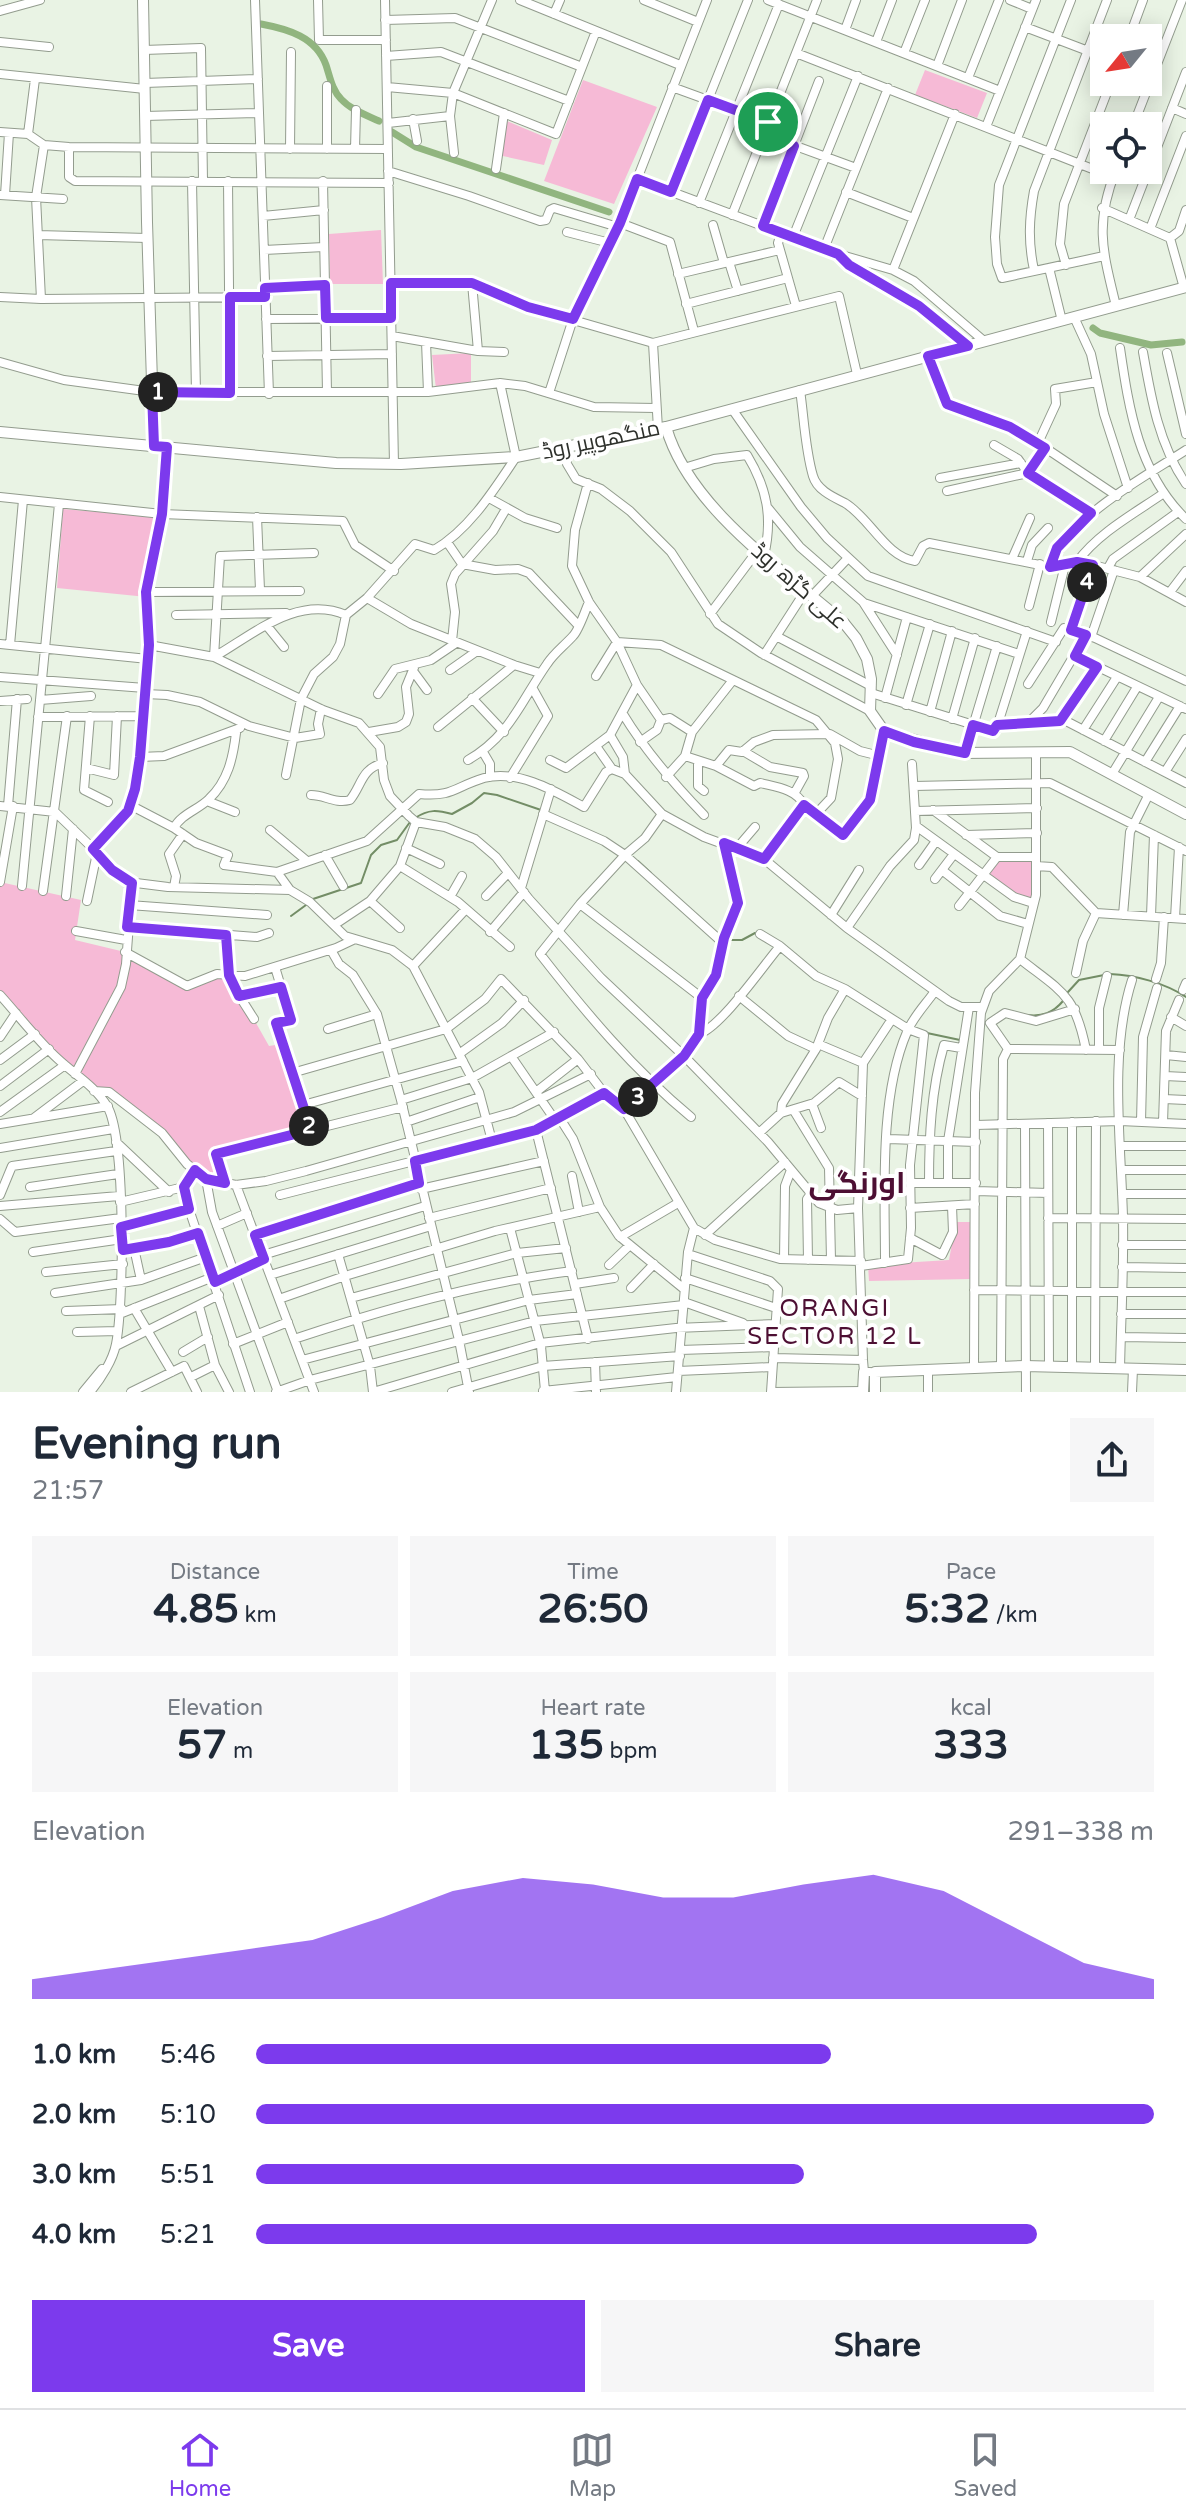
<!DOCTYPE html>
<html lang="en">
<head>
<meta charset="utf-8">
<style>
	body { margin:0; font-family:"Varela Round",Cairo,sans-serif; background:#f6f6f7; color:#1f2937; height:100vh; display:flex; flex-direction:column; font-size:30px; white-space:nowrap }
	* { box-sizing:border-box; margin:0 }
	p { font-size:26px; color:#747a83 }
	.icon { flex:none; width:44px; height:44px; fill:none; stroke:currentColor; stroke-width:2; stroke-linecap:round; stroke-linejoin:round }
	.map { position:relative; height:1392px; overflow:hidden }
	.panel { display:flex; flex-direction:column; background:#fff; flex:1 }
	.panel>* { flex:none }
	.needle { width:52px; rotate:240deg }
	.fabs { position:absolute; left:1090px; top:24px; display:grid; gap:16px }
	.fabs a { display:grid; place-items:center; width:72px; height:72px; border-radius:0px; background:#fff; box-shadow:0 4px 20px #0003; font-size:40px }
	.pin { position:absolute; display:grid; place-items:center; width:68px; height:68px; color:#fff; margin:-34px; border:4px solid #fff; border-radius:50%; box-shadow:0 2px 8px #0007 }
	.km { position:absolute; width:40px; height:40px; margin:-20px; border-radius:50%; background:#222; color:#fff; font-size:22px; line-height:40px; text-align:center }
	.round { display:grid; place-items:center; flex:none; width:84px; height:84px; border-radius:0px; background:#f6f6f7 }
	.headline { display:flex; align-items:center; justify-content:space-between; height:136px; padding:0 32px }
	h1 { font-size:44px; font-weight:700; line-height:60px }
	.metrics { display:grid; grid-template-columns:repeat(3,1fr); gap:12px; height:136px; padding:8px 32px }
	.metrics div { display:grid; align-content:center; border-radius:0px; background:#f6f6f7; text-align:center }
	.metrics b { font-size:40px; font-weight:700 }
	.metrics small { font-size:22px; font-weight:400 }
	.metrics p { font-size:22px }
	.chart { height:224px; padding:16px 32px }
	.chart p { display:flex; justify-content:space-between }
	.chart svg { width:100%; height:144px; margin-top:8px; fill:#7c3aed; opacity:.7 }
	.action { display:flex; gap:16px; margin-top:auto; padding:16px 32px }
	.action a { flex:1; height:92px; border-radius:0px; background:#7c3aed; color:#fff; font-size:32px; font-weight:700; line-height:92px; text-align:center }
	.action a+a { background:#f6f6f7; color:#1f2937 }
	ul { padding:0 32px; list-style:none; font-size:26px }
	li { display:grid; grid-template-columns:128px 96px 1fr; align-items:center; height:60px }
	li i { height:20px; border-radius:10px; background:#7c3aed }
	.dock { display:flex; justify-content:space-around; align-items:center; height:112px; border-top:2px solid #e0e1e3; background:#fff; font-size:22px; color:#747a83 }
	.dock a { display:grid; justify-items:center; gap:4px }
	.dock .active { color:#7c3aed }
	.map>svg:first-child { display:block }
	.green { fill:#f6bad6 }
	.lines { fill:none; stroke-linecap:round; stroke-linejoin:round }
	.stream { stroke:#738d66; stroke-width:2 }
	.canal { stroke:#91b57f; stroke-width:7 }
	.minor-casing { stroke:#939c8e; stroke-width:10 }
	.major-casing { stroke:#939c8e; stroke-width:12 }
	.minor { stroke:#fff; stroke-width:8 }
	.major { stroke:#fff; stroke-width:10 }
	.route-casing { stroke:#fff; stroke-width:16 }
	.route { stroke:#7c3aed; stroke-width:10 }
	.labels { text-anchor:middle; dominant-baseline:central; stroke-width:8; stroke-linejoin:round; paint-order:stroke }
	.street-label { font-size:22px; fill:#2e312c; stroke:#fff }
	.neighbourhood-label { font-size:24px; letter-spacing:2px; fill:#4d0f33; stroke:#fff }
	.district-label { font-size:30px; font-weight:bold; fill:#4d0f33; stroke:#fff }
</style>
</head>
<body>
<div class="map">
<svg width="1186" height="1392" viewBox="0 0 1186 1392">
	<rect width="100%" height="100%" fill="#e9f3e4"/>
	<path class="green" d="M925 70 987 93 977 118 915 95Z
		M583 80 657 107 614 204 544 181Z
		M502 119 552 140 544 165 498 155Z
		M381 230 383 284H330L329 234Z
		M471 353V382L436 389 432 355Z
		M63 509 158 517 147 597 57 588Z
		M997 857H1036L1033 903 983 875Z
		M0 882 81 900 75 940 125 952 187 986 229 975 269 1046 282 1044 311 1130 216 1153 225 1183 206 1179 161 1133 109 1092 94 1090 0 995Z
		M956 1222H970V1279L869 1281 868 1265 949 1260Z"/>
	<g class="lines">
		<path class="stream" d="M415 818C429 809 437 810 452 814L472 803 484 793 497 795 541 810
			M638 861 651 873
			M313 899 361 883 371 855 381 845 397 840 410 822
			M291 916 306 905
			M727 940H742L755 933
			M1110 974C1135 975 1165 983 1186 997
			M1068 992 1079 980 1104 975
			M1027 1015C1042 1017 1053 1013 1063 1001
			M927 1033 960 1040"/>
		<path class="canal" d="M261 24C288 29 316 37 326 65 330 77 332 90 341 99 351 110 366 115 379 121
			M392 132 416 147 609 212
			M1093 328 1100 333 1151 345 1182 342"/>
		<defs>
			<path id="minor" d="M255 0 269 394
				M318 0 319 40H386
				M385 0 394 464
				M520 0 680 65
				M644 0 698 22
				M768 0 1000 91
				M1010 0 1032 9
				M1071 0 999 185 995 237 997 264 1002 278 1104 256
				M0 11 40 0
				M554 14 560 0
				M385 20 455 18 582 67
				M1025 27 1104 57
				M845 30 856 0
				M1129 38 1143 0
				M0 42 49 47
				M876 42 892 0
				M144 50 201 48 203 181
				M796 53 1113 177
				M904 53 925 0
				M386 56 441 52 569 101
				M937 66 962 0
				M0 74 145 89
				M968 78 999 0
				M145 83 258 79
				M327 86V149
				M387 87 453 93 556 134 596 31
				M672 87 768 122
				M1172 108 1186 114
				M145 116 259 113
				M413 119 417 141
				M388 123 450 116
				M1133 126 1182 0
				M986 127 1036 0
				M0 132 28 134 44 145 69 147 388 149
				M28 134 35 79
				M763 134 856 168
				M69 147V177L75 181 389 183
				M290 149 291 52
				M355 149 356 110
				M454 153 450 116 453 93 492 0
				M496 169 504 113
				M1116 170C1094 224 1103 252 1116 306
				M388 171 469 196 540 221 546 220 550 210 554 208 618 227
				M637 179 838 254 893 270 914 281 984 341
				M192 181 196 393
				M228 181 230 393
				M323 181 327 392
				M671 192 748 0
				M846 192 913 218
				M0 195 63 199
				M5 195 9 133
				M699 203 779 4
				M1102 208 1170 238
				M732 215 817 0
				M263 216 324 210
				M1129 220 1186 72
				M620 223 670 242 694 331
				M713 225 724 263
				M763 226 819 81
				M1150 229 1186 136
				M567 232 610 243
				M781 233 778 243 796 306
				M38 235 147 238
				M793 237 858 76
				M824 249 888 88
				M264 250 324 247
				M838 254 849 265 919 306 968 346
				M729 262 738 291
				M1066 265 1060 244 1064 204 1111 82
				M1049 268 1062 321
				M893 270 955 114
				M1034 270C1028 242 1029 219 1034 191L1107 0
				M678 274 780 250
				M391 283H472L528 307 653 343 839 296 857 374
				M472 283 478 351
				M265 288 325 285
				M1184 288 1170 238 1179 231 1186 210
				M0 297 41 299 265 297
				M41 299 36 197 44 145
				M686 304 788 278
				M1074 317 1091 354 1104 414 1128 488
				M266 319 391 318
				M392 336 478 351 504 352
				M426 342 428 392
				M653 343 658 429
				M1120 348C1129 410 1139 474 1186 519
				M1143 352C1151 398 1159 445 1186 484
				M1167 353 1186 434
				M267 356 392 354
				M928 356 949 406 1010 427 1038 443 1117 496
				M0 362 64 380 152 392H428L500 383 525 386 594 407 656 408
				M800 390C804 417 805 449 813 476 817 490 833 497 845 503 870 518 886 557 915 561L923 546 929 543 1050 567 1077 562 1093 565 1140 577 1186 602
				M549 393 573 319 620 223 707 0
				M732 409 801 507 827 538 868 576 1056 642
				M1038 443 1056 404 1055 389 1097 382
				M994 445 1018 459 1028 473 1045 448
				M565 449 567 464 576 479 601 489 630 511 671 552 718 624 761 653 870 711
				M684 468 714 459 747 455C767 488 773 518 764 556
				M940 478 1021 463
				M588 483 575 530 572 566 589 602 617 642 637 685 661 720 657 730 640 742
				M947 491 1028 473 1091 513
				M0 497 162 514 343 521 355 545 394 571
				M489 498 525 518 557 528
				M768 508 800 547 863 602 897 655
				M257 517 260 590
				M447 542 462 564 495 570 518 569 529 573 578 625
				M314 553 220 556 214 657 323 710 359 723 380 747 384 780 390 796 409 816 416 822 445 827 475 839 496 857 529 899 601 978 684 1056 768 1142 819 1203 837 1210 858 1208
				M1012 559 1030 518
				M1027 561 1032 545 1048 528
				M1077 562C1098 533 1135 513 1164 493
				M1050 567C1071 515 1140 480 1186 450
				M1108 568 1113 559 1178 512
				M1140 577 1186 534
				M146 592 300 591
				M1170 592 1186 571
				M812 596 848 558
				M367 598 411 624 514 665 540 673
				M864 603 1019 654
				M1029 606 1040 564
				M710 614 758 550
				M176 615 286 613
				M1051 622 1065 565
				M267 626 284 647
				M1071 630 1093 565
				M776 636 871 686
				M1091 637 1114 570
				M452 641 455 612 451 584 455 574 493 531 506 509
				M0 644 148 659
				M10 645 23 500
				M149 645 214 657C254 634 298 594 346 615
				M764 655 806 590
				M1075 656 1186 709
				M450 670 477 651
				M413 671 427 690
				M596 676 617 642 661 645 816 720 835 743 838 759 831 798 816 814
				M0 677 145 688
				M1028 684 1064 628 1095 638 1186 681
				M871 693 993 731 996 730 1027 631
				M145 694 167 695 200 702 249 726 295 738 320 734 318 724 321 709
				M378 694 395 669 431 660 456 643
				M472 698 504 732
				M885 698 907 617
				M40 700 91 696
				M0 701 27 699
				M906 705 930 624
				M930 712 952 631
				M623 714C646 752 673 783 704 815
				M90 716 84 790 108 802
				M38 717 143 716
				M952 719 975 638
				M661 720 670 718 692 732 733 680
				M1060 721 1097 667
				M1029 722 1043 708 1086 635
				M997 725 1066 721 1186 783
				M438 727 514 665
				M1083 730 1117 677
				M369 732 398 727 406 722 409 714 406 687 415 665
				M236 733C233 758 228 781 209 799 198 810 181 814 174 828L196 843 228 855 224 865 277 872 367 841 419 794C454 797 454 787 484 778 518 769 555 791 584 807L606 772 612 769 625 774 662 814 704 837 764 859 847 928 949 1001 961 1007H981
				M610 735 623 757 625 774
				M1104 741 1137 687
				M596 746 612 769
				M743 751 770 767 803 773 804 776 794 794
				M483 752 490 764V777
				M965 753 997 646
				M685 756 716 766 754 786 760 783C776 787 796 789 804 805
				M140 757 164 756 240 728
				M468 760C510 736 521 701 547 664 554 653 564 646 573 636 579 630 585 611 589 602
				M550 760 566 768 610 735 637 685
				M698 761V786L704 791
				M1145 762 1180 706
				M716 766 729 750 742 752 754 742 773 735 830 734 860 751 880 756
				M86 768 114 775 117 716
				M1165 772 1186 739
				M1112 774 1159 697
				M286 775 301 699 314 674 333 657 340 644 346 615 367 598 415 544 434 550C469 530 494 490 516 457L500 383
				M666 777 685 756 692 732
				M510 778 548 716 533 689
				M914 786 1050 783 1186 851
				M311 795C325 795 335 804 350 800 362 785 361 769 383 763
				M207 801 235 812
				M130 805 174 828
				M0 806 55 812 128 882 168 887 290 890
				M8 806 17 699
				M933 810 997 857H1036
				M915 811 1037 808
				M543 814 604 841 625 855 723 943
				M662 814 645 838 625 855 580 904 540 954C586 1013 633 1069 691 1117
				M916 826 1014 897 1033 903
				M270 830 307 861
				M966 835 1037 833
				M406 848 440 864
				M737 848 755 827
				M93 849 128 811 135 789 140 757 149 645 146 592 162 514 167 447
				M325 855 343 886
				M764 859 804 805 843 835 870 800 884 731
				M919 865 936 841
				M400 866 458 902 510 947
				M1036 866 1052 867 1096 913 1186 919
				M942 870 1000 916 1028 924
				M277 872 290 890 310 902 345 936 392 950 413 966 479 1092 492 1141
				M935 879 954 854
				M0 882 13 806
				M22 886 59 504
				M174 887 176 876 169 854 183 834
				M521 888 551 789
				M43 891 67 716
				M66 896 73 829
				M486 896 508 873
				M450 897 462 876
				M87 901 97 853
				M370 901 400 928
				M580 904 702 998
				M129 905 267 915
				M959 906 997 857
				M831 915 859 870
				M1123 915 1130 832 1149 794
				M1151 916 1154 835
				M1175 918 1179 847
				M334 925 370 901 400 866 416 822
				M127 927 257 937 269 933
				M847 928 890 866 914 840 916 828 912 764
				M76 931 126 940
				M490 932 524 892
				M760 934 780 946 816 976 845 989 908 1029 924 1035 910 1165 911 1228 908 1259 861 1266
				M226 935 233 986 254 1019
				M331 950 339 964 353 975 377 1014 401 1100 459 1340 469 1392
				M125 952 187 986 217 974 245 976 336 948 353 940
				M1020 959C1062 992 1075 994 1086 1050
				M413 966 466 909
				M275 967 291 1020 276 1023 311 1130
				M1076 973 1083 941 1096 913
				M1156 979 1161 963 1164 917
				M1183 990 1186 983
				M0 995C19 1016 37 1040 58 1059 74 1074 96 1087 107 1106 126 1136 124 1305 116 1344 113 1360 101 1379 90 1392
				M239 996 281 987
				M739 996 788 1036 816 1049
				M1171 1017 1186 1026
				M328 1029 377 1014
				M699 1034C721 1027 763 966 780 946
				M0 1037 16 1013
				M818 1044 863 1063
				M1008 1049 990 1023 1005 1013 1036 1021 1075 1009
				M1099 1050V1008L1107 976
				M459 1054 502 1023 524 1000
				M1166 1055 1186 1057
				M511 1056 555 1120
				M0 1060 35 1034
				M292 1073 446 1029 485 999 501 979 578 1059 604 1093 624 1109 694 1228 715 1240 780 1259 861 1261
				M75 1074 121 987 126 964 132 883
				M1165 1076 1186 1077
				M0 1086 49 1049
				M94 1091 109 1092 162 1133 187 1164 206 1179 236 1185 266 1181 306 1171 514 1112 591 1074
				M536 1092 578 1059
				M1164 1099 1186 1100
				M401 1100 472 1078 554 1032
				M812 1104 821 1128
				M303 1105 463 1061
				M624 1109 684 1056 699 1034 702 998 716 975 724 938 738 903 724 843
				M794 1111 829 1168 831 1260
				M0 1112 65 1065
				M781 1113 782 1104 816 1049 828 1018 845 989
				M559 1117 573 1139 600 1207
				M34 1118 83 1081
				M406 1122 480 1097
				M1072 1122V1367
				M1141 1122 1143 1037 1157 988
				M1048 1123 1049 1367
				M1163 1123 1166 1031 1179 1000
				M0 1124 108 1106
				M1025 1124 1026 1392
				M976 1125 1120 1121 1186 1124
				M536 1130 588 1339
				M759 1133 781 1113 814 1103 839 1082 862 1096
				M888 1139 976 1142
				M116 1142 169 1192
				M1121 1146H1186
				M0 1148 113 1129
				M195 1170 184 1187 189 1209 250 1392
				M1121 1170H1186
				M572 1176 579 1212
				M206 1179 212 1212 278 1392
				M225 1183 216 1154 403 1107
				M910 1183H976
				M929 1183C929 1137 931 1090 944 1045L961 1048
				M948 1183V1141L969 1007
				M236 1185 314 1392
				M30 1187 118 1174
				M421 1189 544 1161
				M976 1191 1048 1193
				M885 1192 910 1191
				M1122 1194H1186
				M0 1195 12 1166 116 1151
				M280 1195 536 1130 604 1093
				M120 1202 184 1187
				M0 1206 119 1196
				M910 1208 975 1204
				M429 1218 551 1188
				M1048 1218 1186 1219
				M0 1219 15 1232 121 1218
				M217 1226 247 1213
				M121 1227 189 1209
				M510 1228 541 1346 545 1391
				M255 1235 419 1183
				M705 1235 785 1162
				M620 1237 678 1203
				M910 1238 942 1255 953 1232 952 1206
				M1122 1245H1186
				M134 1248 141 1280
				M123 1250 169 1242 198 1233
				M33 1252 122 1239
				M338 1254 370 1366 373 1392
				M688 1254 770 1281 778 1289 771 1392
				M263 1255 425 1206
				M784 1259 785 1186 791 1170
				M808 1260 807 1199 811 1194
				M885 1263C885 1192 879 1097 907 1032 913 1017 926 1004 935 991
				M609 1265 630 1245
				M1122 1267 1186 1268
				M46 1272 123 1264
				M270 1275 431 1226
				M685 1278 776 1308
				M215 1282 264 1259
				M575 1284 614 1278
				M631 1288 654 1264
				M974 1290 1186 1292
				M55 1293 141 1280 206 1257
				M351 1298 517 1253 566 1248
				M279 1299 345 1276 495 1231 600 1207 619 1236 684 1289
				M684 1302 743 1323
				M199 1306 215 1365 229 1392
				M134 1308 172 1372
				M66 1311 122 1309
				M122 1313 213 1277
				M1121 1314H1186
				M77 1332 118 1331
				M1121 1337 1186 1338
				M294 1339C384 1309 477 1283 572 1271
				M233 1344 288 1322
				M116 1346 219 1295
				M680 1350 774 1347
				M183 1352 208 1337
				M773 1358 863 1360
				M302 1360 529 1300 577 1294
				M595 1362 596 1392
				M1001 1367 1003 1059 1008 1049 1120 1050
				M974 1368 975 1093 981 1013 989 991 1020 959 1036 895V752
				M1095 1368 1096 1121
				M928 1369V1392
				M1120 1369C1121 1319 1124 1268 1123 1217 1121 1142 1109 1052 1132 980
				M678 1371 772 1367
				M870 1372H864L863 1360 858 1208 863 1063 892 1019
				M191 1377 215 1365
				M543 1391 677 1377
				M83 1392 102 1369
				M131 1392 184 1366 197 1392
				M276 1392 310 1380 535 1321 684 1305
				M373 1392 540 1343 676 1328 775 1324
				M452 1392 543 1366 680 1356
				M676 1392 688 1252 694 1228
				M771 1392 863 1391
				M1132 1392 1133 1369"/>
			<path id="major" d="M143 0 147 222 154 446
				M666 427C689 508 783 570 844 623L856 638 867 659 871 679 870 711 884 731 959 753 1070 752 1186 814
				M0 432 336 463 401 464 516 457 666 427 1186 287
				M863 1392 864 1372
				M875 1392V1372L1025 1366 1186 1370"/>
		</defs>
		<use href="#minor" class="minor-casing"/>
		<use href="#major" class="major-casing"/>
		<use href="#minor" class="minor"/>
		<use href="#major" class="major"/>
	</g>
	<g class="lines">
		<defs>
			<path id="route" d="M708 100 768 122 763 134 794 146 763 226 838 254 849 265 919 306 968 346 928 356 947 404 1010 427 1045 448 1028 473 1091 513 1057 548 1050 567 1077 562 1093 565 1071 630 1086 635 1075 656 1097 667 1060 721 997 725 993 731 973 725 965 753 914 742 884 731 870 800 843 835 804 805 764 859 724 843 738 903 724 938 716 975 702 998 699 1034 684 1056 624 1109 604 1093 536 1130 415 1161 419 1183 255 1235 264 1259 215 1282 198 1233 169 1242 123 1250 121 1227 189 1209 184 1187 195 1170 206 1179 225 1183 216 1154 311 1130 276 1023 291 1020 281 987 239 996 229 975 226 935 127 927 132 883 112 870 93 849 128 811 135 789 140 757 149 645 146 592 162 514 167 447 154 446 152 392 230 393V297H265V288L325 285 326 318H391V283H472L528 307 573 319 620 223 637 179 671 192Z"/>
		</defs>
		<use href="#route" class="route-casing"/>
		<use href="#route" class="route"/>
	</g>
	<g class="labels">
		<g class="street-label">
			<text transform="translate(601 440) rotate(-12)">منگھوپیر روڈ</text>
			<text transform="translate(799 586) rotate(41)">علی گڑھ روڈ</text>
		</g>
		<g class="neighbourhood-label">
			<text x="835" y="1308">ORANGI<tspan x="835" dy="28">SECTOR 12 L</tspan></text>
		</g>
		<g class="district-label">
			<text x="857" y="1183">اورنگی</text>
		</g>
	</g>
</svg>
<div class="fabs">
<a><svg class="needle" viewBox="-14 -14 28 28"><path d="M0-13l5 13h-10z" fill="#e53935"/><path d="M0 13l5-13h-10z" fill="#747a83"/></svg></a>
<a><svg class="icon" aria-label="locate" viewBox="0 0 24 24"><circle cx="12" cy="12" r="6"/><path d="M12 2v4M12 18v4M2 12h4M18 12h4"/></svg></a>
</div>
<div class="pin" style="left:768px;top:122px;background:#1e9e55"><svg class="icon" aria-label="arrive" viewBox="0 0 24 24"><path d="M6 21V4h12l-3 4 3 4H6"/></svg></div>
<b class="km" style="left:158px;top:392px">1</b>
<b class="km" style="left:309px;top:1126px">2</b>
<b class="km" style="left:638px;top:1097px">3</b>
<b class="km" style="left:1087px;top:582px">4</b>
</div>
<section class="panel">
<div class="headline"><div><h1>Evening run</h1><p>21:57</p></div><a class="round"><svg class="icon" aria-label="share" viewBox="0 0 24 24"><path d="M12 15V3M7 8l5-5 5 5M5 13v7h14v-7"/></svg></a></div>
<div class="metrics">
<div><p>Distance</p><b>4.85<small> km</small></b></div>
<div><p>Time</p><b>26:50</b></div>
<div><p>Pace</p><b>5:32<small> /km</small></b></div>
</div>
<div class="metrics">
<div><p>Elevation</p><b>57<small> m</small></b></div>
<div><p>Heart rate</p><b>135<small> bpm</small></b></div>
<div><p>kcal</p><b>333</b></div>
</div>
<div class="chart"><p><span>Elevation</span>291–338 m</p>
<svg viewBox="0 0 160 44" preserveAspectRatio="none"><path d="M0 44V38L10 35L20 32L30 29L40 26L50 19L60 11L70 7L80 9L90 13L100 13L110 9L120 6L130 11L140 22L150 33L160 38V44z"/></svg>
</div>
<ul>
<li><b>1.0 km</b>5:46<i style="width:64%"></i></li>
<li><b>2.0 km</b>5:10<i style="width:100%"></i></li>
<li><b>3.0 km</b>5:51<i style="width:61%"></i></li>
<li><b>4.0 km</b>5:21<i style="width:87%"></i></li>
</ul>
<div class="action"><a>Save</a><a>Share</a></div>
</section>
<nav class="dock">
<a class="active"><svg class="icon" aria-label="home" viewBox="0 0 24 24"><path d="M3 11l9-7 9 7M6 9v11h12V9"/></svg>Home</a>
<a><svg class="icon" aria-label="map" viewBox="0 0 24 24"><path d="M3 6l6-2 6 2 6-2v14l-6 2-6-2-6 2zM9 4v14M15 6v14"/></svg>Map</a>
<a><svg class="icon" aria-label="saved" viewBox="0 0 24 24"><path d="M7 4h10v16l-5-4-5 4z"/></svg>Saved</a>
</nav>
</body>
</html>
